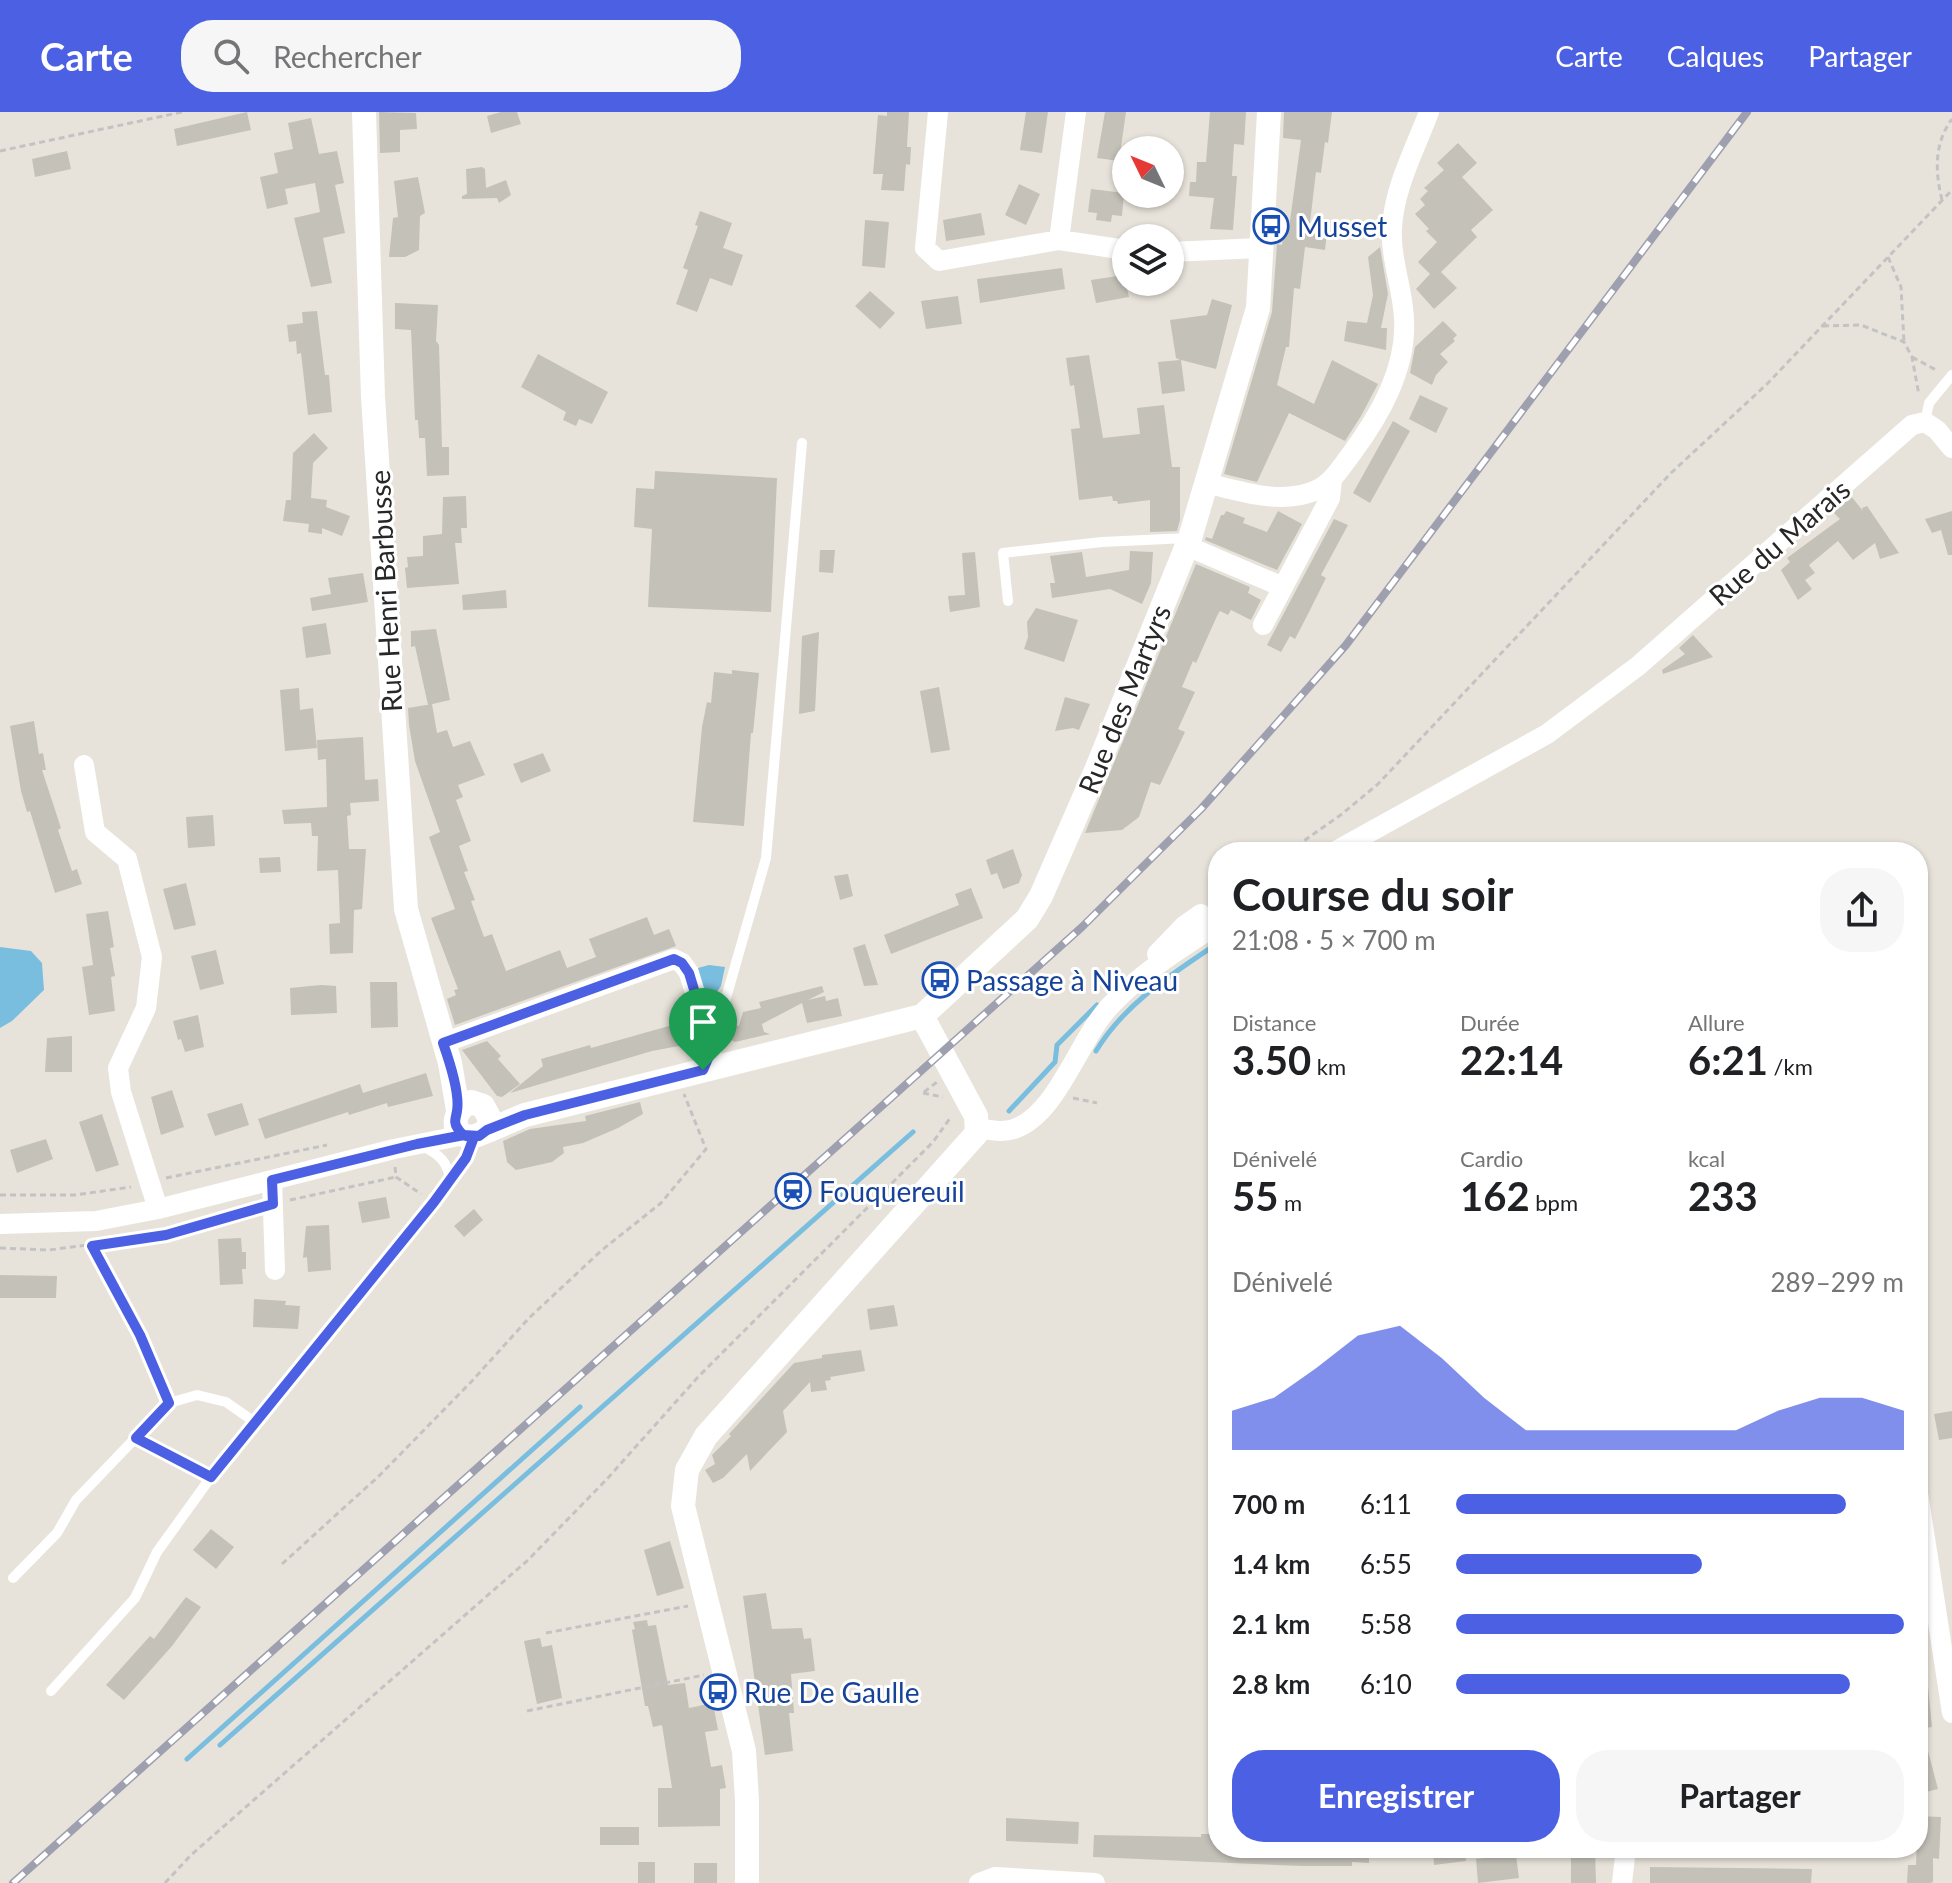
<!DOCTYPE html>
<html lang="fr">
<head>
<meta charset="utf-8">
<style>
	body { margin:0; font-family:Lato,sans-serif; background:#f6f6f6; color:#202124; height:100vh; display:flex; flex-direction:column; font-size:30px; white-space:nowrap }
	* { box-sizing:border-box; margin:0 }
	p { font-size:26px; color:#757577 }
	.icon { flex:none; width:44px; height:44px; fill:none; stroke:currentColor; stroke-width:2; stroke-linecap:round; stroke-linejoin:round }
	.map { position:relative; flex:1; overflow:hidden }
	.sheet { position:absolute; left:1208px; top:730px; width:720px; height:1016px; display:flex; flex-direction:column; background:#fff; border-radius:32px; box-shadow:0 2px 6px #0004 }
	.sheet>* { flex:none }
	.needle { width:52px; rotate:313deg }
	.fabs { position:absolute; left:1112px; top:24px; display:grid; gap:16px }
	.fabs a { display:grid; place-items:center; width:72px; height:72px; border-radius:50%; background:#fff; box-shadow:0 2px 6px #0004; font-size:40px }
	.pin { position:absolute; display:grid; place-items:center; width:68px; height:68px; color:#fff; margin:-82px -34px; border-radius:50% 50% 50% 0; rotate:-45deg; box-shadow:0 0 8px #0007 }
	.pin .icon { rotate:45deg }
	.round { display:grid; place-items:center; flex:none; width:84px; height:84px; border-radius:32px; background:#f6f6f6 }
	.overview { display:flex; align-items:center; justify-content:space-between; height:136px; padding:0 24px }
	h1 { font-size:44px; font-weight:700; line-height:60px }
	.metrics { display:grid; grid-template-columns:repeat(3,1fr); gap:12px; height:136px; padding:8px 24px }
	.metrics div { display:grid; align-content:center }
	.metrics b { font-size:40px; font-weight:700 }
	.metrics small { font-size:22px; font-weight:400 }
	.metrics p { font-size:22px }
	.chart { height:224px; padding:16px 24px }
	.chart p { display:flex; justify-content:space-between }
	.chart svg { width:100%; height:144px; margin-top:8px; fill:#4c60e4; opacity:.7 }
	.primary-button { display:flex; gap:16px; margin-top:auto; padding:16px 24px }
	.primary-button a { flex:1; height:92px; border-radius:32px; background:#4c60e4; color:#fff; font-size:32px; font-weight:700; line-height:92px; text-align:center }
	.primary-button a+a { background:#f6f6f6; color:#202124 }
	ul { padding:0 24px; list-style:none; font-size:26px }
	li { display:grid; grid-template-columns:128px 96px 1fr; align-items:center; height:60px }
	li i { height:20px; border-radius:10px; background:#4c60e4 }
	header { display:flex; align-items:center; gap:48px; box-sizing:border-box; height:112px; padding:0 40px; background:#4c60e4; color:#fff }
	header strong { font-size:38px }
	nav { display:flex; gap:44px; margin-inline-start:auto; font-size:28px }
	.search { width:560px; height:72px; background:#f6f6f6; display:flex; align-items:center; gap:20px; box-sizing:border-box; padding:0 28px; border-radius:32px; color:#757577; font-size:30px }
	.map>svg:first-child { display:block }
	.water { fill:#79bedf }
	.lines { fill:none; stroke-linecap:round; stroke-linejoin:round }
	.stream { stroke:#79bedf; stroke-width:5 }
	.building { fill:#c4c1b9 }
	.path { stroke:#c3c3c3; stroke-width:3; stroke-dasharray:6 4; stroke-linecap:butt }
	.service { stroke:#fff; stroke-width:10 }
	.minor { stroke:#fff; stroke-width:20 }
	.tertiary { stroke:#fff; stroke-width:24 }
	.rail-casing { stroke:#9ea0b0; stroke-width:8 }
	.rail { stroke:#fff; stroke-width:5; stroke-dasharray:15; stroke-linecap:butt }
	.route-casing { stroke:#fff; stroke-width:16 }
	.route { stroke:#4c60e4; stroke-width:10 }
	.labels { text-anchor:middle; dominant-baseline:central; stroke-width:6; stroke-linejoin:round; paint-order:stroke }
	.transit-label { font-size:28px; fill:#164399; stroke:#fff; text-anchor:start }
	.street-label { font-size:28px; fill:#272727; stroke:#fff }
</style>
</head>
<body>
<header>
<strong>Carte</strong>
<div class="search"><svg class="icon" aria-label="search" viewBox="0 0 24 24"><circle cx="10" cy="10" r="6"/><path d="M15 15l6 6"/></svg>Rechercher</div>
<nav><a>Carte</a><a>Calques</a><a>Partager</a></nav>
</header>
<div class="map">
<svg width="1952" height="1771" viewBox="0 0 1952 1771">
	<rect width="100%" height="100%" fill="#e8e3da"/>
	<path class="water" d="M0 835 31 839 42 851 44 878 12 909 0 916Z
		M709 853 725 855 721 874 710 890 697 862 698 856Z"/>
	<g class="lines">
		<path class="stream" d="M1096 939C1125 891 1172 862 1218 831
			M1009 999 1055 950 1057 933 1097 893
			M220 1633 913 1020
			M187 1647 580 1295"/>
	</g>
	<path class="building" d="M247 0 251 18 177 34 174 17Z
		M379 0 416 1 417 17 400 18V40L380 41Z
		M501 0H517L521 12 491 21 487 4Z
		M887 0H909L907 35H911L910 53 906 52 904 79 881 78 883 62H873L878 3 887 4Z
		M1026 0H1048L1042 41 1020 38Z
		M1105 0H1126L1119 49 1097 46Z
		M1210 0H1246L1244 33 1234 32 1232 64H1237L1233 118 1210 117 1214 86 1189 84 1190 70H1196L1197 50H1206Z
		M1284 0H1332L1328 31 1325 30 1321 61 1316 60 1309 119 1327 121 1325 138 1305 135 1300 177 1294 176 1289 235H1286L1277 273 1314 292 1332 248 1378 272 1361 304 1345 329 1289 301 1257 370 1224 362 1272 200 1277 132 1282 133 1284 116H1289L1301 28 1283 26Z
		M311 6 319 42 337 39 344 71 335 73 345 121 323 126 332 171 311 175 294 106 320 100 315 71 285 77 288 92 267 97 260 65 278 61 274 41 293 37 288 11Z
		M1458 31 1477 51 1462 65 1493 98 1471 118 1477 125 1441 160 1457 176 1434 197 1416 177 1430 162 1418 150 1437 130 1426 119 1429 117 1415 102 1425 93 1420 87 1428 79 1424 76 1444 58 1437 51Z
		M67 39 71 57 35 65 32 47Z
		M482 55 485 57 486 76 506 68 511 83 499 91 497 86 462 87V84L467 82 466 57Z
		M418 65 425 101 420 104 419 138 405 145H389L393 106 398 105 394 69Z
		M1019 72 1040 82 1026 113 1005 103Z
		M1091 77 1124 81 1122 104 1112 103 1111 110 1096 108 1097 101 1088 100Z
		M700 99 732 111 723 136 743 143 732 174 710 166 697 200 676 192 688 158 683 156 698 114 695 113Z
		M981 101 985 123 946 129 943 108Z
		M865 108 889 110 885 156 862 154Z
		M1380 135 1388 182 1381 216H1387L1386 238 1344 229 1347 209 1367 211 1373 183 1368 145Z
		M1062 156 1065 177 980 191 977 167Z
		M1124 163 1129 185 1096 191 1091 168Z
		M870 179 895 201 880 217 855 194Z
		M958 184 962 212 926 217 921 189Z
		M1212 187 1232 193 1216 257 1181 248 1185 279 1162 282 1158 250 1180 248 1176 246 1170 208 1207 203Z
		M395 191 438 193 436 229 439 233 442 335H449V363L427 364 425 326H419L418 308H415L411 218 395 217Z
		M317 199 325 263H329L332 300 308 303 301 241 297 242 296 229 289 230 287 213 303 211 302 200Z
		M1443 209 1457 223 1453 227 1455 229 1440 242 1448 250 1436 263 1432 273 1410 261 1415 235Z
		M538 242 608 280 592 312 579 307 576 314 563 308 566 300 521 275Z
		M1089 243 1103 326 1140 322 1137 296 1164 293 1172 355H1180V408L1177 419 1150 420V388L1118 392 1117 389H1113L1112 384 1079 388 1071 317 1080 316 1074 273 1070 274 1066 246Z
		M1420 283 1448 296 1436 321 1409 307Z
		M1393 309 1410 319 1370 391 1353 381Z
		M314 321 328 336 313 351 311 386 327 388 326 395 350 404 342 424 322 416V422L308 420 309 412 283 409 286 388H291L293 341Z
		M655 359 777 366 771 500 648 495 652 417 634 415 636 376 654 377Z
		M466 384 467 416H461L462 431H455L459 472 407 476 405 456 408 455 407 445 423 444V424L442 422 443 385Z
		M1851 384 1863 399 1862 396 1867 394 1899 441 1880 447 1875 431 1853 448 1838 429 1809 453 1815 461 1805 468 1812 477 1798 488 1781 458 1790 450 1787 446 1840 407 1833 400Z
		M1226 399 1245 406 1243 411 1267 420 1278 399 1302 412 1277 458 1205 428 1206 425 1212 427 1221 403H1224Z
		M1952 399V443H1948L1941 418 1932 421 1925 407Z
		M1334 407 1348 413 1321 463 1326 466 1308 502 1295 527 1290 524 1281 540 1267 533Z
		M820 438H835L833 461 819 460Z
		M1130 439 1153 440 1151 471 1142 492 1110 477 1052 486 1050 471H1055L1050 444 1082 440 1086 465 1129 458Z
		M975 440 980 495 950 500 948 484 965 483 962 441Z
		M1196 452 1250 475 1248 481 1261 488 1251 508 1231 498 1228 503 1220 499 1217 504 1196 551 1193 549 1182 575 1195 580 1178 617 1185 620 1160 673 1151 670 1139 705 1122 718 1085 721Z
		M363 461 368 490 312 499 310 486 331 482 328 466Z
		M506 478 507 496 463 498 462 483Z
		M1036 496 1078 508 1064 550 1024 537 1028 525 1027 510Z
		M326 511 331 542 306 546 302 515Z
		M436 517 450 588 428 593 415 534 411 535V519Z
		M819 520 815 599 799 602 802 524Z
		M1693 523 1713 545 1663 562 1662 558 1685 542 1679 536Z
		M732 558 759 561 753 621H751L744 714 693 710 702 615 707 590 711 591 714 560 732 562Z
		M939 575 950 638 931 641 920 579Z
		M299 576 300 598 313 596 317 636 285 639 280 578Z
		M1065 585 1090 592 1079 618 1073 616 1055 619Z
		M432 592 437 621 447 618 453 635 470 629 485 663 458 673 463 685 456 688 471 729 459 734 468 759 464 760 475 788 471 789 484 825 492 822 506 859 560 838 567 856 596 845 589 827 647 805 654 823 669 817 676 834 455 913 447 887 456 883 454 878 458 877 431 806 455 797 429 725 440 720 415 649 409 613 408 596Z
		M34 609 39 642 43 641 46 658H42L61 716 58 718 72 759 77 757 82 772 55 781 30 699 27 700 21 679 10 614Z
		M363 625 365 668 378 667 379 689 350 691 351 703 347 704 349 737H366L362 797 354 798 353 841 330 842 329 812 340 811 338 758 317 759 318 724H312L311 711 284 712 282 698 327 695 326 647 318 648 317 628Z
		M543 641 551 659 521 671 513 652Z
		M213 703 215 734 188 736 186 705Z
		M1013 737 1022 763 1019 771 1003 777 997 761 991 763 986 748Z
		M280 745 281 760 260 761 259 746Z
		M848 762 853 784 840 788 834 764Z
		M186 771 196 813 174 818 163 777Z
		M971 776 983 806 891 842 884 823 959 793 955 782Z
		M108 799 114 835 110 836 115 864 111 865 115 899 89 903 82 855 93 853 86 802Z
		M865 832 878 873 864 874 853 836Z
		M216 838 224 872 200 878 191 844Z
		M370 870H397L398 915 371 916Z
		M321 873 336 874 337 901 291 903 290 876Z
		M822 874 824 880 808 888 825 884 826 889 838 886 842 904 807 911 802 891 762 912 764 920 770 922 735 930 727 926 731 912 739 914 743 900 761 896 759 890Z
		M198 903 204 935 185 940 181 927 178 928 173 909Z
		M690 908 695 931 652 939 510 981 543 954 541 947 590 933 591 936Z
		M72 924V960H45L47 926Z
		M487 929 501 944 498 947 520 972 502 985 497 984 462 938Z
		M426 961 433 984 388 995 387 991 349 1003 348 1000 265 1027 258 1007 360 972 363 981Z
		M172 978 184 1015 161 1023 151 985Z
		M640 990 643 1002 618 1016 583 1031 563 1035 564 1041 552 1050 516 1058 507 1050 503 1029 530 1017 586 1009 585 1004Z
		M242 991 249 1013 215 1024 207 1002Z
		M102 1002 119 1053 96 1060 79 1010Z
		M46 1027 53 1047 17 1061 10 1038Z
		M386 1085 390 1106 362 1111 358 1090Z
		M474 1097 483 1108 464 1125 454 1114Z
		M329 1113 331 1158 308 1160 307 1145 303 1146 306 1114Z
		M241 1126 242 1140H246V1157H242L243 1172 220 1173 218 1127Z
		M0 1163 57 1164 56 1186H0Z
		M254 1187 286 1189 285 1193 300 1194 298 1217 253 1215Z
		M894 1193 898 1214 870 1218 867 1197Z
		M861 1238 865 1259 830 1265 831 1268 825 1269 827 1278 811 1280 810 1270 783 1299 787 1320 750 1359 747 1342 723 1366 713 1371 705 1358 715 1352 712 1343 731 1324 729 1322 794 1251 822 1246V1243Z
		M1952 1299V1326L1939 1328 1934 1302Z
		M211 1417 234 1435 216 1457 193 1438Z
		M670 1429 684 1476 657 1484 644 1438Z
		M766 1481 772 1517 802 1516 804 1527 811 1526 815 1559 791 1562 794 1601H789L793 1639 765 1643 743 1484Z
		M186 1485 201 1495 172 1534 124 1588 106 1573 150 1524 154 1527Z
		M647 1508 648 1514 656 1513 668 1573 685 1571 689 1596 713 1591 718 1618 705 1620 711 1655 722 1653 726 1676 720 1677V1714L658 1715V1676H672L662 1613 653 1615 648 1594H645L632 1518 635 1517 633 1510Z
		M540 1526 542 1535 552 1533 562 1586 537 1592 524 1529Z
		M1918 1574H1928L1932 1615 1918 1617Z
		M1923 1620 1938 1677 1918 1682V1621Z
		M1918 1704 1941 1705 1939 1747 1933 1746V1770L1930 1771H1907L1908 1753H1916Z
		M1006 1706 1079 1710 1078 1732 1006 1729Z
		M600 1715H639V1733H600Z
		M1201 1722H1218V1736H1369V1751L1352 1750V1754H1301L1093 1745 1094 1723 1201 1725Z
		M1433 1736H1465L1466 1749 1434 1753Z
		M1501 1736H1515L1519 1766 1478 1771 1476 1747 1502 1744Z
		M1571 1737H1595L1596 1771H1571Z
		M638 1750H655V1771H638Z
		M694 1751H717V1771H694Z
		M1650 1755 1812 1757 1811 1771H1650Z"/>
	<g class="lines">
		<path class="path" d="M0 39 182 0
			M1942 88C1935 60 1934 31 1952 7
			M1888 145 1901 175 1904 230
			M1823 214 1861 213 1904 230 1912 245 1919 283
			M1912 245 1936 258
			M1288 740 1342 702 1378 672 1671 361 1767 272 1952 78
			M924 980 937 970
			M923 981 943 985
			M1073 986 1097 991
			M395 1055 396 1065 421 1082
			M166 1066 327 1033
			M0 1083H75L131 1075
			M290 1088 396 1065
			M89 1127 140 1223 163 1278
			M0 1136 49 1138 166 1123 256 1097
			M147 1332 197 1358
			M282 1452 380 1363 471 1270 529 1206 602 1138 661 1091 706 1037 684 982
			M546 1521 688 1494
			M527 1599 704 1563
			M165 1771 191 1743 528 1448 607 1367 698 1265 933 1030 951 1005"/>
		<path class="service" d="M1925 310 1929 291 1952 263
			M1008 489 1003 441 1102 430 1188 426
			M714 928 766 746 802 331
			M424 1035C441 1043 447 1051 451 1068
			M13 1466 57 1421 76 1388 169 1291 197 1283 226 1290 256 1311
			M51 1579 135 1486 157 1440 211 1365 434 1090 466 1046 473 1027"/>
		<path class="minor" d="M938 0 925 136 939 149 1059 128 1126 138
			M1059 128 1076 0
			M1170 140 1260 136
			M1206 371C1239 379 1281 393 1314 379 1332 372 1341 355 1352 341 1380 303 1407 256 1404 207 1403 177 1390 146 1392 116 1394 76 1415 37 1429 0
			M1187 434 1283 475
			M1263 513 1330 386 1332 368
			M84 653 95 720 127 747 152 845 146 896 118 956 121 980 158 1097
			M1334 740 1547 622 1638 554 1912 313 1925 310 1937 318 1952 336
			M1157 842 1184 814 1201 802
			M443 931 674 847 682 851 689 861 712 937 703 958
			M977 1016C989 1018 1002 1021 1014 1017 1058 1002 1079 926 1111 893 1142 860 1181 836 1218 812
			M272 1068 275 1158
			M0 1112 96 1109 158 1097 394 1037 464 1023
			M1918 1381 1952 1601
			M979 1771 995 1765 1095 1771
			M1622 1771 1626 1736"/>
		<path class="tertiary" d="M364 0 373 285 406 797 450 951 458 998
			M487 1018 490 1007 483 994 471 990C453 996 448 1024 472 1025 475 1025 517 1006 525 1003L922 904 1027 807 1041 784 1097 656 1190 426 1258 196 1269 0
			M747 1771V1688L744 1639 683 1394 687 1358 706 1324 977 1021 976 1004 922 904"/>
		<defs>
			<path id="rail" d="M13 1771 1082 815 1201 697 1346 533 1747 0"/>
		</defs>
		<use href="#rail" class="rail-casing"/>
		<use href="#rail" class="rail"/>
	</g>
	<g class="lines">
		<defs>
			<path id="route" d="M703 958 525 1003 487 1018 479 1024 464 1023 417 1032 272 1068 273 1092 166 1123 92 1134 140 1223 169 1291 136 1326 211 1365 434 1090 466 1046 474 1025C467 1025 462 1024 458 1017 453 1010 456 1006 457 999 460 982 449 948 443 931L674 847 682 851 689 861 712 937 703 958"/>
		</defs>
		<use href="#route" class="route-casing"/>
		<use href="#route" class="route"/>
	</g>
	<defs>
		<symbol id="bus-ring" viewBox="-11 -11 22 22"><circle r="9.5" fill="#fff" stroke="#1a4fb4" stroke-width="1.5"/><path d="M-5-6H5V4H4V6H2V4H-2V6H-4V4H-5ZM-3.5-4V0h7V-4ZM-3.5 1.2v1.5H-2V1.2ZM2 1.2v1.5H3.5V1.2Z" fill="#1a4fb4"/></symbol>
		<symbol id="station-ring" viewBox="-11 -11 22 22"><circle r="9.5" fill="#fff" stroke="#1a4fb4" stroke-width="1.5"/><path d="M-3-6H3Q5-6 5-4V2Q5 4 3 4L4.5 6H3L1.5 4h-3L-3 6H-4.5L-3 4Q-5 4-5 2V-4Q-5-6-3-6ZM-3.5-4v3h7v-3ZM-3.5 1v1.5H-2V1ZM2 1v1.5H3.5V1Z" fill="#1a4fb4"/></symbol>
	</defs>
	<g fill-rule="evenodd">
		<use href="#bus-ring" x="1251" y="94" width="40" height="40"/>
		<use href="#bus-ring" x="920" y="848" width="40" height="40"/>
		<use href="#station-ring" x="773" y="1059" width="40" height="40"/>
		<use href="#bus-ring" x="698" y="1560" width="40" height="40"/>
	</g>
	<g class="labels">
		<g class="transit-label">
			<text x="1297" y="114">Musset</text>
			<text x="966" y="868">Passage à Niveau</text>
			<text x="819" y="1079">Fouquereuil</text>
			<text x="744" y="1580">Rue De Gaulle</text>
		</g>
		<g class="street-label">
			<text transform="translate(1779 430) rotate(-41)">Rue du Marais</text>
			<text transform="translate(385 479) rotate(-93)">Rue Henri Barbusse</text>
			<text transform="translate(1124 587) rotate(-68)">Rue des Martyrs</text>
		</g>
	</g>
</svg>
<div class="fabs">
<a><svg class="needle" viewBox="-14 -14 28 28"><path d="M0-13l5 13h-10z" fill="#e53935"/><path d="M0 13l5-13h-10z" fill="#757577"/></svg></a>
<a><svg class="icon" aria-label="layers" viewBox="0 0 24 24"><path d="M12 4l9 5-9 5-9-5zM3 14l9 5 9-5"/></svg></a>
</div>
<div class="pin" style="left:703px;top:958px;background:#1e9e55"><svg class="icon" aria-label="arrive" viewBox="0 0 24 24"><path d="M6 21V4h12l-3 4 3 4H6"/></svg></div>
<section class="sheet">
<div class="overview"><div><h1>Course du soir</h1><p>21:08 · 5 × 700 m</p></div><a class="round"><svg class="icon" aria-label="share" viewBox="0 0 24 24"><path d="M12 15V3M7 8l5-5 5 5M5 13v7h14v-7"/></svg></a></div>
<div class="metrics">
<div><p>Distance</p><b>3.50<small> km</small></b></div>
<div><p>Durée</p><b>22:14</b></div>
<div><p>Allure</p><b>6:21<small> /km</small></b></div>
</div>
<div class="metrics">
<div><p>Dénivelé</p><b>55<small> m</small></b></div>
<div><p>Cardio</p><b>162<small> bpm</small></b></div>
<div><p>kcal</p><b>233</b></div>
</div>
<div class="chart"><p><span>Dénivelé</span>289–299 m</p>
<svg viewBox="0 0 160 44" preserveAspectRatio="none"><path d="M0 44V32L10 28L20 19L30 9L40 6L50 16L60 28L70 38L80 38L90 38L100 38L110 38L120 38L130 32L140 28L150 28L160 32V44z"/></svg>
</div>
<ul>
<li><b>700 m</b>6:11<i style="width:87%"></i></li>
<li><b>1.4 km</b>6:55<i style="width:55%"></i></li>
<li><b>2.1 km</b>5:58<i style="width:100%"></i></li>
<li><b>2.8 km</b>6:10<i style="width:88%"></i></li>
</ul>
<div class="primary-button"><a>Enregistrer</a><a>Partager</a></div>
</section>
</div>
</body>
</html>
